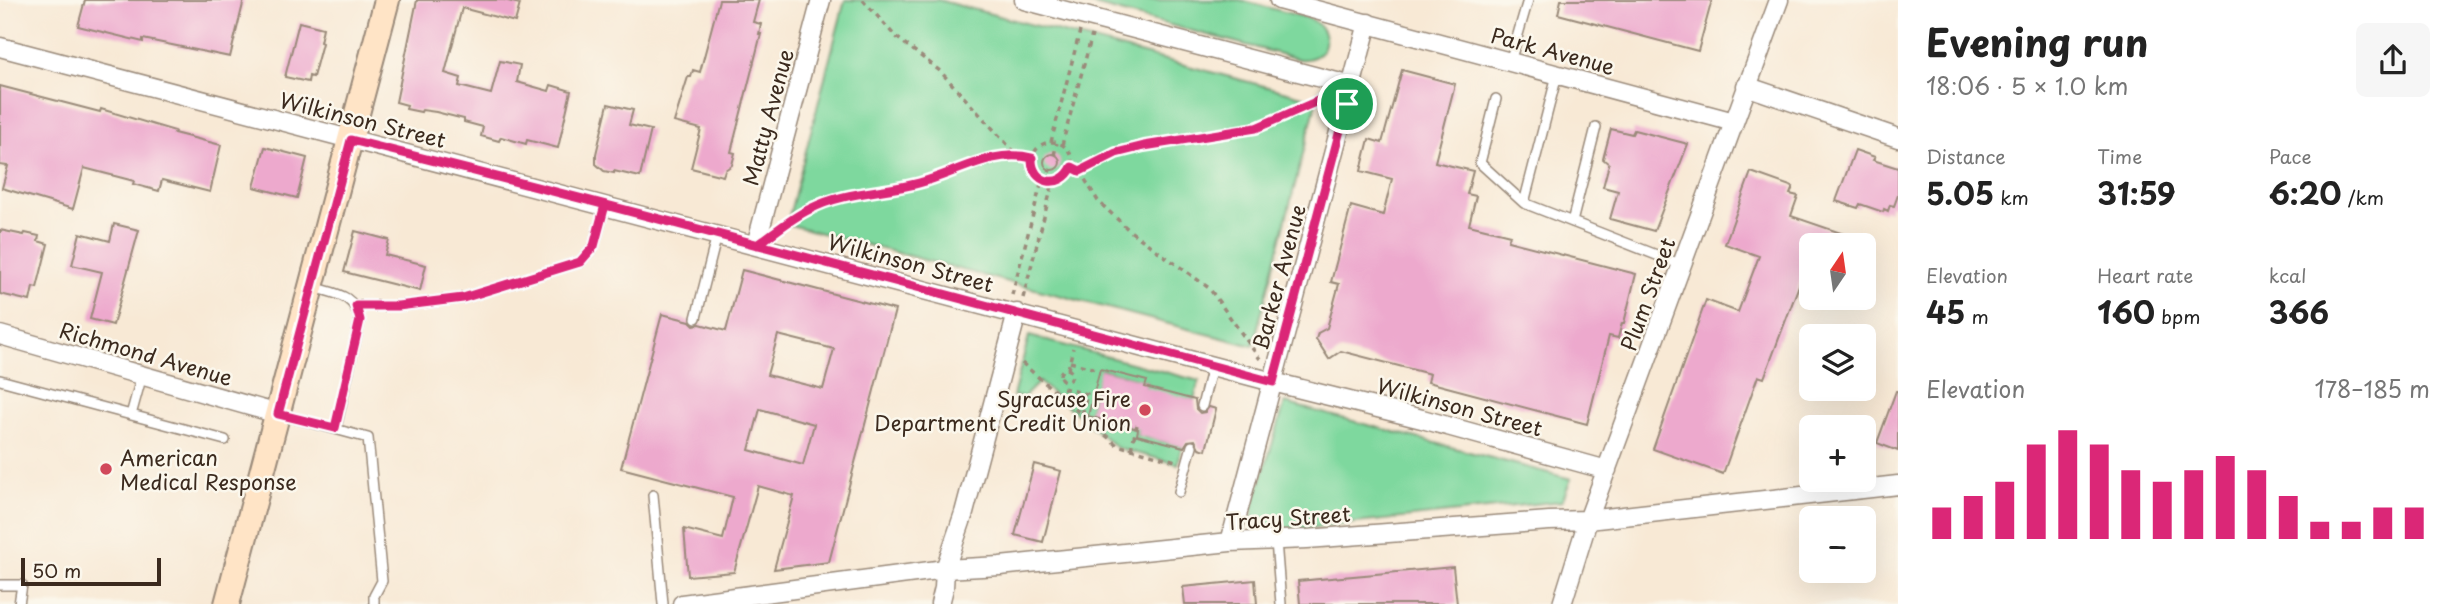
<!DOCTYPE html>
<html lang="en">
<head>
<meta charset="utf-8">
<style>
	body { margin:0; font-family:"Playpen Sans",sans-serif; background:#f6f6f6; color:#222; height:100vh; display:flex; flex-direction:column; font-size:26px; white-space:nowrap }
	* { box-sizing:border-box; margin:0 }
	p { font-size:23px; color:#767676 }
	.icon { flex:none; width:38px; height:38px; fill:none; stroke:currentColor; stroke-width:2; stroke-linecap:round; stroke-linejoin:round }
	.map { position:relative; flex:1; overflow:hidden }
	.panel { display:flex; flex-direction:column; background:#fff; width:560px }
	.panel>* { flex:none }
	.needle { width:46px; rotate:13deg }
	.controls { position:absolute; left:1799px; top:233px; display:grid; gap:14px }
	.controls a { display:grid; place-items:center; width:77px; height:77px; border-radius:10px; background:#fff; box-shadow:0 7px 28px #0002; font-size:35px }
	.scale { position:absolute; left:21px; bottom:18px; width:140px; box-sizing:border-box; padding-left:7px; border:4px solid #3b2a1e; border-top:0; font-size:19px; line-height:24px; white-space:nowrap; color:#3b2a1e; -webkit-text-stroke:5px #fbf7ec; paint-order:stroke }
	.pin { position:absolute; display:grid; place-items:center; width:60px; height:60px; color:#fff; margin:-30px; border:4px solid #fff; border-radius:50%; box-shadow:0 2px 7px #0007 }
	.round { display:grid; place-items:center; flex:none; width:74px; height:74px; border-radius:10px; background:#f6f6f6 }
	.headline { display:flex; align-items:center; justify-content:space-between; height:119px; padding:0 28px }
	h1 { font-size:38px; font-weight:700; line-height:52px }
	.metrics { display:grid; grid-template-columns:repeat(3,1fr); gap:10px; height:119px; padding:7px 28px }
	.metrics div { display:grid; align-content:center }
	.metrics b { font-size:30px; font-weight:700 }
	.metrics small { font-size:19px; font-weight:400 }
	.metrics p { font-size:19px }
	.chart { height:196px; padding:14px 28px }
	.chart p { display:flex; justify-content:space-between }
	.chart svg { width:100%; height:126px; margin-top:7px; stroke:#db2777; stroke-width:6 }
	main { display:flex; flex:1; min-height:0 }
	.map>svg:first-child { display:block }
	.green { fill:#7ed89e; stroke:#5c815e; stroke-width:2 }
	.building { fill:#eda9cd; fill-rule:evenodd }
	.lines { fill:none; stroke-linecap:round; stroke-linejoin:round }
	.lane-casing { stroke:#9a8a7a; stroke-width:12 }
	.street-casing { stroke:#9a8a7a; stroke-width:21 }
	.secondary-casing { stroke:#9a8a7a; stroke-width:28 }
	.path { stroke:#9a8a7a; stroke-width:3.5; stroke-dasharray:5 5; stroke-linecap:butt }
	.lane { stroke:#fff; stroke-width:9 }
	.street { stroke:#fff; stroke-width:18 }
	.secondary { stroke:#ffe4c6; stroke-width:24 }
	.route-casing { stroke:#fff; stroke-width:14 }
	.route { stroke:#db2777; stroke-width:9 }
	.poi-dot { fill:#d1495b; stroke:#fbf7ec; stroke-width:2.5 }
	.labels { text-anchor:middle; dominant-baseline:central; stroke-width:5; stroke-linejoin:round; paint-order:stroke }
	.street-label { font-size:21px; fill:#3b2a1e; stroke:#fbf7ec }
	.poi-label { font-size:21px; fill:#3b2a1e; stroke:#fbf7ec; text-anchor:end }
</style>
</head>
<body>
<main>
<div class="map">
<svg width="1898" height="604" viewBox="0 0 1898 604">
	<rect width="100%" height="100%" fill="#fbf7ec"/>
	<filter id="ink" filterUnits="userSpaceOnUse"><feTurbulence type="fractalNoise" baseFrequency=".0143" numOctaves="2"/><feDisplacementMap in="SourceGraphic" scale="14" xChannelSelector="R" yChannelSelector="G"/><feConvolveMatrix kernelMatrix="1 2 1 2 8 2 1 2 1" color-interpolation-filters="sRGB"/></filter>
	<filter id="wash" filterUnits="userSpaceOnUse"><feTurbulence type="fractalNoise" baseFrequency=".00686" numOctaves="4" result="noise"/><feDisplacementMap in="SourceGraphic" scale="28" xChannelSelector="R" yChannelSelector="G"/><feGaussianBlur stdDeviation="1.57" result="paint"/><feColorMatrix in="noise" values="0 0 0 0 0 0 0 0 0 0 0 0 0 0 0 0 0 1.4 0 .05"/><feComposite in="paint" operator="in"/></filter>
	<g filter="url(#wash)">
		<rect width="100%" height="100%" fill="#f8e9d5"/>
		<path class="green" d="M845 0H938L1317 100 1253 346 787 224Z
			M1075 0H1240L1311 19C1335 33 1327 62 1299 59Z
			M1029 336 1199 381 1194 400 1144 392 1146 381 1101 369 1088 416 1133 428 1139 426 1137 435 1182 446 1178 464 1117 448 1039 382 1024 397 1013 396Z
			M1285 403 1571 479 1562 501 1272 532 1252 522 1253 506Z"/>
		<g id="blocks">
			<path class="building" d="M85 0H244L230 57 143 39V42L78 26Z
				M417 0H504L520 4 515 22 462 8 445 73 461 78 459 86 491 94 500 61 520 65 517 82 549 91 551 85 571 91 558 148 527 140 526 144 501 137 499 141 481 136 483 127 464 122V119L436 112 422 110 421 112 406 109 407 105 396 102Z
				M719 0H759L753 22 761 24 759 34H761L731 152 735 153 732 165 725 170 723 176 691 168 701 129 674 122 688 77H691L693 70 700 72Z
				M1561 0H1712L1698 51 1558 14Z
				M299 22 323 28 320 42 322 43 313 77 309 76 308 82 285 77Z
				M1402 70 1455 84 1435 162 1473 171 1467 194 1476 196 1469 225 1510 235 1508 241 1636 274 1624 323H1622L1618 338 1609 336 1587 424 1428 382 1430 374 1341 351 1329 359 1316 339 1318 333 1327 328 1339 284 1331 282 1351 206 1383 215 1392 179 1361 171 1369 139 1382 143Z
				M0 86 100 112 101 109 175 131 174 133 221 145 210 192 162 180 159 191 133 184 134 181 84 168 73 209 2 188 8 166 0 165Z
				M608 104 633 110 629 125 651 130 640 177 614 171V173L604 171 596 164V154Z
				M1611 129 1632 134 1634 130 1688 144 1654 231 1610 219 1618 191 1603 187 1609 164 1603 159Z
				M265 147 307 158 297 198 254 187Z
				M1855 150 1875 157 1873 160 1898 168V195L1894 206 1890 205 1888 211 1884 209 1883 212 1860 204 1858 208 1836 201Z
				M1044 162a8 8 0 1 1 16 0a8 8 0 1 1-16 0Z
				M1751 172 1793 187 1790 194 1798 196 1791 216 1867 242V245H1811V252L1804 272 1764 378 1758 376 1723 474 1653 449 1706 300 1738 312 1759 256 1725 244Z
				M114 224 139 230 113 325 90 319 102 272 72 265 80 233 110 241Z
				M0 230 24 235 25 233 39 236 38 241 48 244 37 288 33 287 30 301 0 294Z
				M355 231 389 240 385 255 426 265 420 291 344 272Z
				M742 270 895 310 829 562 774 569 794 496 758 486 734 572 688 576 684 529 723 539 733 497 621 468 662 314 690 321 694 325 700 324 726 331ZM778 335 834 349 823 389 767 375ZM760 409 814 424 803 465 749 450Z
				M1100 369 1147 381 1145 387 1195 400 1196 409 1200 413 1205 412 1209 407 1216 409 1206 450 1199 448 1195 440 1188 441 1184 447 1137 435 1138 429 1088 416Z
				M1896 391H1898V451L1877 443Z
				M1034 464 1061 471 1043 542 1015 535Z
				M1453 567 1457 604H1300L1298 581Z
				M1255 580 1257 604H1185L1183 587Z"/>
		</g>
	</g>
	<g filter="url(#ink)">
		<use href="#blocks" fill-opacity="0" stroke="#9a8a7a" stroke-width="2"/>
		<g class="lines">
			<defs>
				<path id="lane" d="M1510 62 1528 0
					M1496 99 1480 163 1524 203 1557 75
					M1524 203 1682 265
					M1572 222 1596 127
					M313 287C336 294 354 294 360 320L336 428
					M357 306H398L463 298 580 262 594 246 605 206
					M696 318 717 235
					M0 380 225 440
					M1202 406 1212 366
					M279 414 368 438 382 581 374 596V604
					M131 415 142 375
					M1179 492 1192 446
					M653 495 663 604
					M1276 541 1281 604
					M0 585H22L19 604"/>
				<path id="street" d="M1024 0 1352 86
					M1279 0 1734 122
					M0 47 1273 382 1422 419 1607 470
					M1746 86 1898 138
					M756 245 821 0
					M0 335 278 414
					M1230 542 1368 23
					M682 604 945 569 1000 566 1230 542 1307 539 1549 521 1588 520 1898 485
					M940 604 944 588 945 569 964 513 1017 313
					M1562 604 1588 520 1779 0"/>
				<path id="secondary" d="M227 604 387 0"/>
			</defs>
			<use href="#lane" class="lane-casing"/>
			<use href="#street" class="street-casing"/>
			<use href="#secondary" class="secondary-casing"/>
			<path class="path" d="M863 0 895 36 940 71 1016 154
				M1051 142 1080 31
				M1032 162a20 20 0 1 1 40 0a20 20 0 1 1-40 0Z
				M1062 145 1092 35
				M1054 155 1057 143
				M1072 167 1080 171 1116 153 1144 146 1256 128 1325 97
				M1080 171 1098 201 1130 231 1209 288 1260 359
				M1047 182 1050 169
				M777 231C798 217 819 201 844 196 868 191 894 190 919 183 956 173 993 148 1033 158
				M1012 295 1042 180
				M1023 298 1053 182
				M1070 362 1100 370
				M1022 363 1117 445 1176 461
				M1060 375a6 6 0 1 1 12 0a6 6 0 1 1-12 0Z
				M1068 369 1073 348
				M1063 388 1087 394 1082 415
				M1131 449 1137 425"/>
			<use href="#lane" class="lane"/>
			<use href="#street" class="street"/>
			<use href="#secondary" class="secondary"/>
		</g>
	</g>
	<g class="lines" filter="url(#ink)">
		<defs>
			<path id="route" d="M1347 104 1352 86 1256 128 1144 146 1116 153 1080 171 1072 167C1061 190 1031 184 1032 158 993 148 957 173 919 183 883 193 844 191 810 209 791 218 774 233 757 245L605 205 594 246 580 262 463 298 398 306H356L360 320 335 428 278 414 351 140C659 217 966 300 1273 382L1347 104"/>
		</defs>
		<use href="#route" class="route-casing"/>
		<use href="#route" class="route"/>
	</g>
	<g class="poi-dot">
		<circle cx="1145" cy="410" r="7"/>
		<circle cx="106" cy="469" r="7"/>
	</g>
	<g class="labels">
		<g class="street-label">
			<text transform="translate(1553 50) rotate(15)">Park Avenue</text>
			<text transform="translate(767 117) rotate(-75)">Matty Avenue</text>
			<text transform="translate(363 119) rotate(14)">Wilkinson Street</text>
			<text transform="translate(911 262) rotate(15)">Wilkinson Street</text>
			<text transform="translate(1278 277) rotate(-75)">Barker Avenue</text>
			<text transform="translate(1647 294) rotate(-70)">Plum Street</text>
			<text transform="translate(146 353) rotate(16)">Richmond Avenue</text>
			<text transform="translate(1460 406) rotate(15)">Wilkinson Street</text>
			<text transform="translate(1288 517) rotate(-4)">Tracy Street</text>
		</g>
		<g class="poi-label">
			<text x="1131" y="398">Syracuse Fire<tspan x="1131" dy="24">Department Credit Union</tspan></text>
			<text x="120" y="457" text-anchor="start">American<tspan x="120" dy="24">Medical Response</tspan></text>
		</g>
	</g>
</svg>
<div class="controls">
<a><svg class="needle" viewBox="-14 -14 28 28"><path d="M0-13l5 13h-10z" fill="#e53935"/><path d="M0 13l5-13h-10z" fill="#767676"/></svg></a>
<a><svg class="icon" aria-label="layers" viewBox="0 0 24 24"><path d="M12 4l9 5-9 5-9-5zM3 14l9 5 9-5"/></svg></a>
<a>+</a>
<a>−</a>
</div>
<div class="scale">50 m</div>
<div class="pin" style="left:1347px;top:104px;background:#1e9e55"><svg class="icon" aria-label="arrive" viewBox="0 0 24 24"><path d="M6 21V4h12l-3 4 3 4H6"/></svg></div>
</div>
<section class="panel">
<div class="headline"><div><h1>Evening run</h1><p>18:06 · 5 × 1.0 km</p></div><a class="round"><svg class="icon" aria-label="share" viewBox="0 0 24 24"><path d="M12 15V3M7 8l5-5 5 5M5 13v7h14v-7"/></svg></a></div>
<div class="metrics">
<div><p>Distance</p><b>5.05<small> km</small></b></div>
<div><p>Time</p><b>31:59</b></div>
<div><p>Pace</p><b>6:20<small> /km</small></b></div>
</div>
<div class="metrics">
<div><p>Elevation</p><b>45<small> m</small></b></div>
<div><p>Heart rate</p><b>160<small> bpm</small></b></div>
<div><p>kcal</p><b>366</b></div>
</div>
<div class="chart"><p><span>Elevation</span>178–185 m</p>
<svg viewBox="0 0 160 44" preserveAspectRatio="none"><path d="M5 44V33M15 44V29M25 44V24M35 44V11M45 44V6M55 44V11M65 44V20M75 44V24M85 44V20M95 44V15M105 44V20M115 44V29M125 44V38M135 44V38M145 44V33M155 44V33"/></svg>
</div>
</section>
</main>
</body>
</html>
